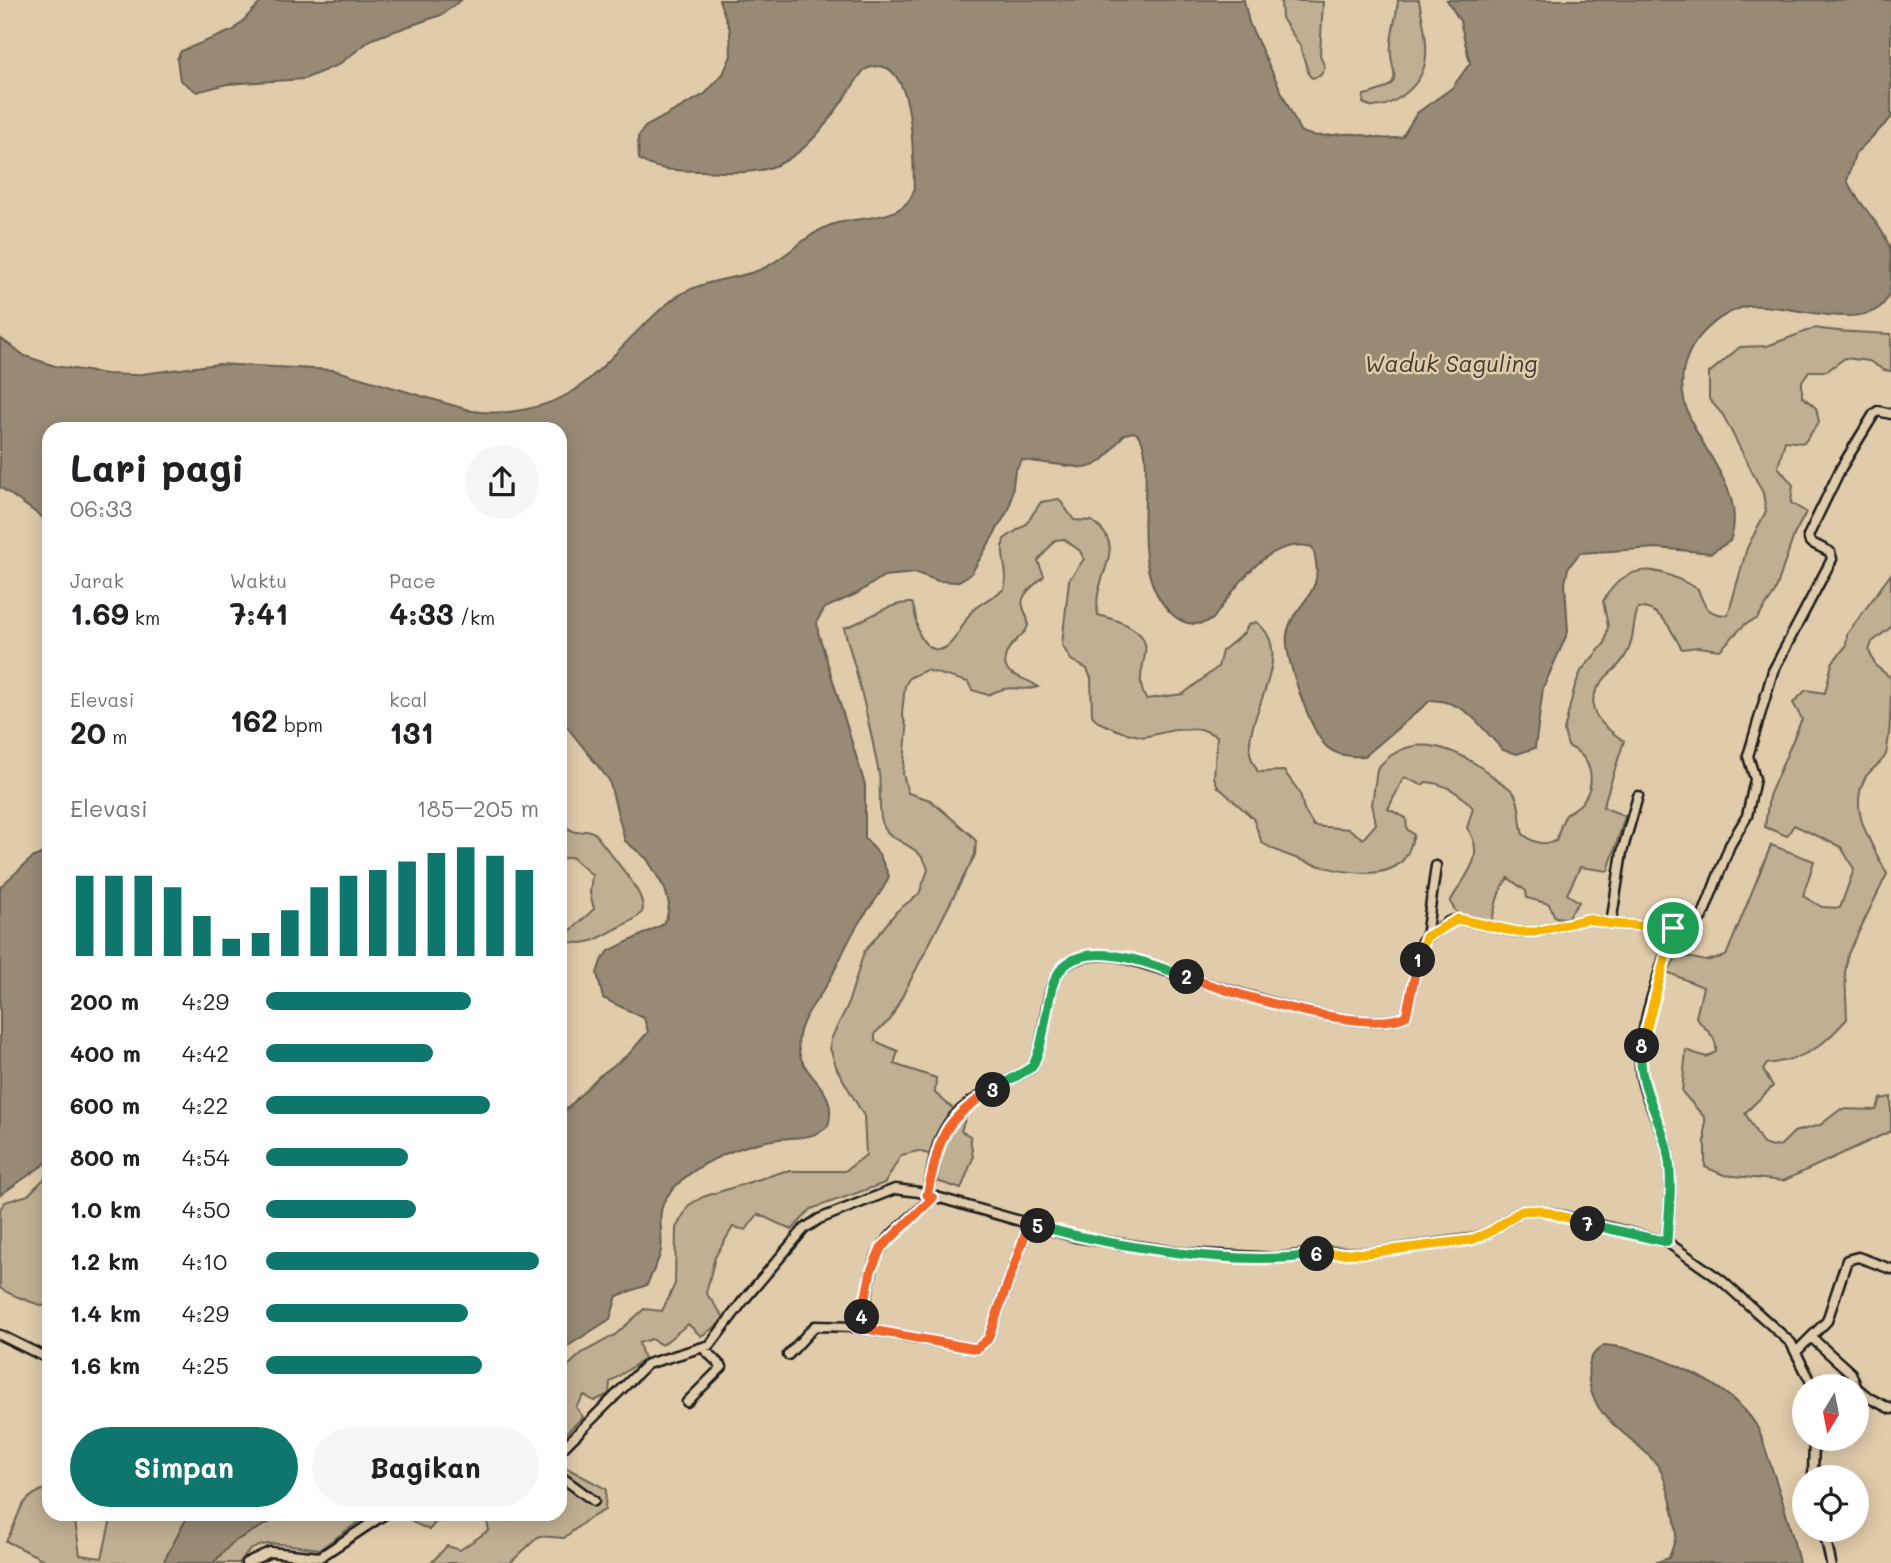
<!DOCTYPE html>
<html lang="id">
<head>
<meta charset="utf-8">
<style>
	body { margin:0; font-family:Mali,sans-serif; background:#f6f6f6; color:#202124; height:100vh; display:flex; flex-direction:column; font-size:26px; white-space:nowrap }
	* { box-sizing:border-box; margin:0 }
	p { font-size:23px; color:#757577 }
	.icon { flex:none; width:38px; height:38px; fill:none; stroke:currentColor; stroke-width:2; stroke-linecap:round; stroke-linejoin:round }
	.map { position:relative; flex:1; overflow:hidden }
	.drawer { position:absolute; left:42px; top:422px; width:525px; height:1099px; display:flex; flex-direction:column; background:#fff; border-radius:21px; box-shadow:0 4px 18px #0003 }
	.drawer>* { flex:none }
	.needle { width:46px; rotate:190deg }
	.controls { position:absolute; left:1792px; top:1374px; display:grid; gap:14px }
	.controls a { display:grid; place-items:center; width:77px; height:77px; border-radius:50%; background:#fff; box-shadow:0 4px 18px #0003; font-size:35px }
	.pin { position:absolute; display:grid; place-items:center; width:60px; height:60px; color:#fff; margin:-30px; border:4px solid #fff; border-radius:50%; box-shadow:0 2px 7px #0007 }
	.km { position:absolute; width:35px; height:35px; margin:-18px; border-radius:50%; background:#222; color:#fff; font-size:19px; line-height:35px; text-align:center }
	.round { display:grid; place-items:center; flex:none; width:74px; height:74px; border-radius:37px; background:#f6f6f6 }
	.overview { display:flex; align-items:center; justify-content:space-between; height:119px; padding:0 28px }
	h1 { font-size:38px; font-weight:800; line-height:52px }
	.metrics { display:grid; grid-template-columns:repeat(3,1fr); gap:10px; height:119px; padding:7px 28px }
	.metrics div { display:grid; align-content:center }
	.metrics b { font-size:30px; font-weight:800 }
	.metrics small { font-size:19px; font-weight:400 }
	.metrics p { font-size:19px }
	.chart { height:196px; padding:14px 28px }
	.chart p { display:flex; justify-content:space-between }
	.chart svg { width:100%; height:126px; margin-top:7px; stroke:#0f766e; stroke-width:6 }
	.primary-button { display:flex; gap:14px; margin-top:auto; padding:14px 28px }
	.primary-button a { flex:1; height:80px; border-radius:42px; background:#0f766e; color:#fff; font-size:28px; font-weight:800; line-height:80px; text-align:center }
	.primary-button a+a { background:#f6f6f6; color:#202124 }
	ul { padding:0 28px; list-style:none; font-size:23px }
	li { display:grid; grid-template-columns:112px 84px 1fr; align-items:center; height:52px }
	li i { height:18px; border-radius:9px; background:#0f766e }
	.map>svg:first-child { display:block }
	.green { fill:#c0af92; stroke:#6e6657; stroke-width:2 }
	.water { fill:#988a75; stroke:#665e51; stroke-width:2 }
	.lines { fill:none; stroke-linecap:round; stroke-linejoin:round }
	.minor-casing { stroke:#1c1c1c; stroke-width:13 }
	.minor { stroke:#e0cbaa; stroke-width:8 }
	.split-1-casing { stroke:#fff; stroke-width:14 }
	.split-2-casing { stroke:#fff; stroke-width:14 }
	.split-3-casing { stroke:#fff; stroke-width:14 }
	.split-4-casing { stroke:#fff; stroke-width:14 }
	.split-5-casing { stroke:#fff; stroke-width:14 }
	.split-6-casing { stroke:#fff; stroke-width:14 }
	.split-7-casing { stroke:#fff; stroke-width:14 }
	.split-8-casing { stroke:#fff; stroke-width:14 }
	.split-9-casing { stroke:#fff; stroke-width:14 }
	.split-1 { stroke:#f5b400; stroke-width:9 }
	.split-2 { stroke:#f0652b; stroke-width:9 }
	.split-3 { stroke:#22a559; stroke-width:9 }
	.split-4 { stroke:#f0652b; stroke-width:9 }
	.split-5 { stroke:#f0652b; stroke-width:9 }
	.split-6 { stroke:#22a559; stroke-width:9 }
	.split-7 { stroke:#f5b400; stroke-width:9 }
	.split-8 { stroke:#22a559; stroke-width:9 }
	.split-9 { stroke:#f5b400; stroke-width:9 }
	.labels { text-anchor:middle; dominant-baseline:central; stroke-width:5; stroke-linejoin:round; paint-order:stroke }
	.water-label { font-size:23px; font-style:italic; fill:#413d37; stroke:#e0cbaa }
</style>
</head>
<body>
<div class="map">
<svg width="1891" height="1563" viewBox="0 0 1891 1563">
	<rect width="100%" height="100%" fill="#e0cbaa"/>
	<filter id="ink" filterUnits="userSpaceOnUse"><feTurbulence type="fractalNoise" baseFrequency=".0143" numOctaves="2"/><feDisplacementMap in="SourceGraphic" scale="14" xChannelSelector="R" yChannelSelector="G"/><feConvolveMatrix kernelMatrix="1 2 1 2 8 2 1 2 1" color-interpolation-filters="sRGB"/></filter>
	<g filter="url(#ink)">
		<path class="green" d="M1281 0 1323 2 1320 55 1325 68 1320 76 1312 78 1309 75 1300 46 1282 18Z
			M1398 0H1419C1426 41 1439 76 1394 101 1384 107 1374 109 1363 103L1364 95C1413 84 1387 72 1391 44 1392 29 1397 15 1398 0Z
			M1815 328C1841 333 1865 332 1891 334V371L1884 370 1869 361 1845 358 1827 371H1809L1802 381V396L1816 408 1819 422 1804 443 1785 441 1778 467 1793 485 1791 503 1806 512 1794 535 1775 592 1757 619 1745 624 1720 650 1698 647 1682 649C1671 631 1663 607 1638 608 1633 622 1634 638 1628 651 1623 662 1616 668 1607 676 1578 706 1599 724 1624 741L1603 807 1625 816 1608 871 1580 867 1567 894 1579 902 1567 918 1555 917 1549 904 1527 898 1526 891 1508 878C1494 896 1497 910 1488 930L1464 924 1450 902C1464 876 1488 857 1467 828L1473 808C1462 794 1444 783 1426 782L1422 785 1404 777 1388 809 1406 818 1407 829 1414 835C1411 842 1409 855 1403 860 1377 890 1291 860 1262 843L1253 818 1218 787 1214 777 1217 736 1201 729 1174 730 1144 737 1122 732 1098 722 1092 715 1091 678 1087 669 1071 660 1062 645 1069 580 1084 559 1080 551 1064 539 1055 540 1038 561 1044 576C1038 582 1029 588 1025 595 1016 607 1034 618 1026 630 1018 641 1000 650 1006 667 1010 677 1030 679 1038 687 1019 693 1013 682 988 695L972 690 968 682 926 670 909 678 905 686 902 713 907 729 903 774 908 793 930 800 971 835 976 841 975 855 890 1020 875 1033V1041L898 1051 894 1064 936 1078 935 1093 965 1119 961 1131 970 1136 973 1158 961 1189 937 1181 942 1158 918 1151 901 1155 885 1183 811 1209 792 1230 758 1214 746 1230 733 1227 715 1257 706 1293 726 1320 701 1336 688 1324 662 1345 651 1339 639 1343 644 1359 610 1382 609 1394 594 1401 584 1395 576 1407 583 1417 564 1435 560 1433V1373L582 1353 615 1335 644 1309 662 1311 675 1284 676 1228 689 1205 703 1197 785 1171H845L866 1155 864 1116 837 1069 830 1048 831 1039 847 1007 864 952 897 911 919 894 928 870C922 842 887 844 882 822 878 807 881 790 879 774 870 724 858 676 844 628 868 621 886 602 912 603 918 616 914 633 926 644 949 665 962 622 972 611 981 602 994 597 1004 589 1010 571 999 557 1004 539L1026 524 1041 502 1059 499 1074 520 1092 521C1132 550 1091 573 1098 615 1181 636 1125 663 1146 699L1183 694 1218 667 1222 651 1244 633 1248 625 1256 622C1298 653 1246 711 1250 752 1250 758 1255 766 1258 772L1284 771 1300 793 1304 810 1314 826 1349 829 1363 839 1376 824 1372 804 1377 769C1412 726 1461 750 1496 779 1502 784 1509 786 1513 792 1521 801 1519 822 1523 834 1533 843 1543 846 1556 841 1559 833 1561 821 1566 815 1571 810 1579 807 1583 801 1598 780 1590 756 1568 746L1564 731 1574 689 1581 671 1605 643 1608 626 1603 601C1629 557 1660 568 1698 589 1704 607 1708 615 1728 615L1747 548 1766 511 1763 493 1723 415 1709 399V373L1740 347 1767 346Z
			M1891 574V627L1872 642 1869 651 1876 666 1891 678C1891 701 1891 733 1886 754 1882 764 1870 769 1865 778 1847 812 1873 845 1887 874L1848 954 1845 973 1847 1019C1820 1049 1807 1058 1767 1064L1763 1070 1773 1086 1745 1113 1763 1144 1772 1147 1781 1145 1794 1132 1820 1125 1841 1109 1876 1110 1881 1099 1891 1097V1131L1783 1181 1724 1175 1705 1167V1118L1682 1092 1686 1050 1706 1057 1716 1052C1718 1035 1704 1030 1696 1017L1703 987 1667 972 1678 955 1706 961 1726 956 1771 845 1814 861 1803 896 1822 907 1840 908 1854 869 1841 847 1794 825 1787 836 1765 827 1769 796 1802 719 1793 703 1806 690 1825 693 1832 663 1846 646 1847 634Z
			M560 823C571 829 574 836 587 830L595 833C604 849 650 895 642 912 637 920 623 925 614 930 600 938 585 947 568 941V933L594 909 590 893 592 875 572 857 560 859Z
			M49 1174V1307C40 1306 6 1293 0 1288V1209L5 1202 28 1195Z
			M563 1466 606 1489 605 1510 588 1519 564 1538 539 1536 510 1563H431L447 1546 460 1550 489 1530 485 1514H502L509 1521 522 1514H560V1469Z
			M46 1488 49 1490V1514H65L75 1521 80 1555 102 1558 112 1514H189L163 1563H50L6 1541C23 1514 13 1503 46 1488Z
			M284 1514H370L320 1549C293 1547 255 1532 240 1563H213L233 1542Z
			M414 1514H443L429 1530 412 1522Z"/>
		<path class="water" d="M263 0H461L441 15 372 39 338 65 304 79 227 84 197 92 180 80 177 59 181 51 234 30Z
			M719 0H1244L1249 23 1300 131C1320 141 1336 132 1356 134 1373 136 1384 141 1402 137L1417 113 1452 88 1470 63 1460 21 1447 0H1891V118L1855 154 1847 181C1859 205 1881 223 1890 248 1891 257 1891 270 1891 280 1891 348 1778 297 1744 307 1722 313 1702 330 1691 349 1652 423 1755 472 1730 541L1711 553 1657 548 1580 553 1568 568 1565 583 1568 632 1543 688 1535 748 1517 754 1503 750C1478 725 1469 702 1431 700L1365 756C1351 757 1335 756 1325 745 1310 728 1284 657 1287 635 1291 602 1330 597 1312 547 1268 535 1234 589 1213 619 1200 626 1185 626 1173 615 1117 565 1166 450 1134 432L1125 434C1110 448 1109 463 1085 468L1022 460 1015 471 1010 507 971 574 957 582 938 581 917 573 884 576 856 594 825 608 817 621 818 632 865 785V838L879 854 889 876C883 893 870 906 860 921 847 941 839 963 828 983 818 1000 803 1015 799 1035 792 1079 841 1082 828 1126 812 1141 793 1136 772 1140 737 1146 687 1166 666 1198 655 1216 664 1232 661 1250 659 1262 651 1274 647 1285L617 1296 610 1319 560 1351V1116L598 1077 629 1054 648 1032 644 1018 603 998 597 973 601 961 609 951 662 925 667 917 669 904 665 889 647 859 625 841 609 780 560 718V429H49V522L0 487V338L25 356 55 366 106 374 135 375 218 364 334 370 472 411C506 416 545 409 575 390 599 374 623 344 645 324 658 312 672 298 687 291 708 280 732 279 754 272 785 262 805 232 837 223 863 216 905 221 914 190 913 161 917 44 864 70 839 103 817 148 777 165 755 175 725 172 702 171 680 170 657 172 639 159L638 137 645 127 705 94 723 74 731 56 730 30Z
			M49 850V1161L0 1195V887L32 858Z
			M1604 1345C1650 1348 1731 1384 1756 1425 1762 1435 1765 1449 1769 1460 1781 1494 1791 1528 1799 1563H1654L1669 1558C1671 1551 1676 1541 1676 1533 1676 1517 1666 1478 1658 1466 1635 1435 1594 1423 1589 1381 1587 1364 1589 1355 1604 1345Z
			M189 1514H284L233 1542 213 1563H163Z"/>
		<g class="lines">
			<defs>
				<path id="minor" d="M1611 924 1622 852 1638 796
					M1426 937 1436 866
					M927 1195C932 1175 934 1149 944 1131 960 1099 1004 1086 1032 1067 1058 1016 1029 947 1116 956 1174 970 1356 1041 1406 1016L1422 941 1448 922 1458 919 1516 932H1535L1587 919 1611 924 1673 928 1682 923H1697L1703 915 1730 845 1747 816 1755 779 1748 756 1773 671 1832 559 1830 552 1810 542 1808 536 1841 468 1874 414 1878 411 1891 414
					M1667 1242C1669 1210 1674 1177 1666 1145 1659 1118 1640 1092 1640 1064 1640 1022 1662 968 1673 928
					M855 1327 976 1349 988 1339 1029 1224
					M0 1335 49 1359
					M1812 1338 1851 1373 1856 1386
					M1796 1352 1827 1321 1847 1260 1858 1257 1891 1269
					M788 1355 815 1326 855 1327C871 1307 865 1281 876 1258 887 1234 913 1216 933 1198
					M1857 1388 1869 1398 1891 1409
					M687 1402 722 1367 704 1349
					M560 1451 647 1364 710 1345 743 1301 804 1229 819 1219 895 1189 919 1192 1076 1237 1183 1253 1276 1258 1327 1252 1368 1253 1471 1239 1490 1232 1521 1211 1540 1210 1667 1242 1721 1280 1791 1343 1813 1386
					M560 1476 594 1501
					M1813 1477 1814 1438
					M1824 1530 1831 1563
					M246 1563 270 1552 320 1557 385 1514"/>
			</defs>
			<use href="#minor" class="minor-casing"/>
			<use href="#minor" class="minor"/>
		</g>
	</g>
	<g class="lines" filter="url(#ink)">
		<defs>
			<path id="split-1" d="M1418 960 1426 937 1458 919 1517 932H1535L1587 919 1611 924 1673 928"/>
			<path id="split-2" d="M1187 977C1229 992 1366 1036 1406 1016L1418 960"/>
			<path id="split-3" d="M993 1090 1032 1067C1045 1043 1045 1011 1053 984 1071 930 1150 964 1187 977"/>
			<path id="split-4" d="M862 1317 871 1271 881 1248 933 1198 927 1195C941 1138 939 1122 993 1090"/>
			<path id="split-5" d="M862 1317 856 1327 976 1349 988 1339 1029 1224 1038 1226"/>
			<path id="split-6" d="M1038 1226C1111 1246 1243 1268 1317 1254"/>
			<path id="split-7" d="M1317 1254 1368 1253 1471 1240 1490 1232 1521 1211 1540 1210 1588 1224"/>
			<path id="split-8" d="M1588 1224 1667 1242C1669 1210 1674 1176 1666 1145 1657 1111 1636 1081 1642 1046"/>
			<path id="split-9" d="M1642 1046 1673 928"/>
		</defs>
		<use href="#split-1" class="split-1-casing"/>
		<use href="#split-2" class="split-2-casing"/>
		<use href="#split-3" class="split-3-casing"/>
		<use href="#split-4" class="split-4-casing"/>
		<use href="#split-5" class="split-5-casing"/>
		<use href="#split-6" class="split-6-casing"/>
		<use href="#split-7" class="split-7-casing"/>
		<use href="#split-8" class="split-8-casing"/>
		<use href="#split-9" class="split-9-casing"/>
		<use href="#split-1" class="split-1"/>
		<use href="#split-2" class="split-2"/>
		<use href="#split-3" class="split-3"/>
		<use href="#split-4" class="split-4"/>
		<use href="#split-5" class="split-5"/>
		<use href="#split-6" class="split-6"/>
		<use href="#split-7" class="split-7"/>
		<use href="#split-8" class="split-8"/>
		<use href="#split-9" class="split-9"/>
	</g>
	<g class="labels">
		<g class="water-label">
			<text x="1451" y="363">Waduk Saguling</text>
		</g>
	</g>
</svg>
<div class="controls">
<a><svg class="needle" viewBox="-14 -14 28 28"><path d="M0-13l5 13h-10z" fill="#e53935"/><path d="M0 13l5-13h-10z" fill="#757577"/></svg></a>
<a><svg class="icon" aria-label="locate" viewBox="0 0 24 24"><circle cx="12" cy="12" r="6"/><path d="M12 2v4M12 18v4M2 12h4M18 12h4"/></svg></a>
</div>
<div class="pin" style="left:1673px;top:928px;background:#1e9e55"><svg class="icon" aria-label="arrive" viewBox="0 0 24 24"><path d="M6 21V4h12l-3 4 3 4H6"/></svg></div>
<b class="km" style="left:1418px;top:960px">1</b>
<b class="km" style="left:1187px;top:977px">2</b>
<b class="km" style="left:993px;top:1090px">3</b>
<b class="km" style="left:862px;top:1317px">4</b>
<b class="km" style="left:1038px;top:1226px">5</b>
<b class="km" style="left:1317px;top:1254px">6</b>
<b class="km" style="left:1588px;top:1224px">7</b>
<b class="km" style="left:1642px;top:1046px">8</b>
<section class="drawer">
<div class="overview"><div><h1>Lari pagi</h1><p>06:33</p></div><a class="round"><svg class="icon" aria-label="share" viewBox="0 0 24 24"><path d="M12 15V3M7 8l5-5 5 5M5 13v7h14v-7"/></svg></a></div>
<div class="metrics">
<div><p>Jarak</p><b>1.69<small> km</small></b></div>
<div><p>Waktu</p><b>7:41</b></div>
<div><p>Pace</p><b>4:33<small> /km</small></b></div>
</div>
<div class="metrics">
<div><p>Elevasi</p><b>20<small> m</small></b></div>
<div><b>162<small> bpm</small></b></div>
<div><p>kcal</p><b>131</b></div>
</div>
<div class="chart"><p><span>Elevasi</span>185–205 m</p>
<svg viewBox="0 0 160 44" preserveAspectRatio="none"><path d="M5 44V16M15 44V16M25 44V16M35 44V20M45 44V30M55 44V38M65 44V36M75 44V28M85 44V20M95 44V16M105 44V14M115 44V11M125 44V8M135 44V6M145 44V9M155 44V14"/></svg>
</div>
<ul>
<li><b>200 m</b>4:29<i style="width:75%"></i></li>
<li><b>400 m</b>4:42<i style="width:61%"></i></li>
<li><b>600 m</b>4:22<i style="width:82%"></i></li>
<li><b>800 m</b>4:54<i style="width:52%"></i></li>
<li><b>1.0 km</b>4:50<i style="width:55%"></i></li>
<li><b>1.2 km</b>4:10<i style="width:100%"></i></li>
<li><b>1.4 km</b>4:29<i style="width:74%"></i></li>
<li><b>1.6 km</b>4:25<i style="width:79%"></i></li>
</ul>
<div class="primary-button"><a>Simpan</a><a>Bagikan</a></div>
</section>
</div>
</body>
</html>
